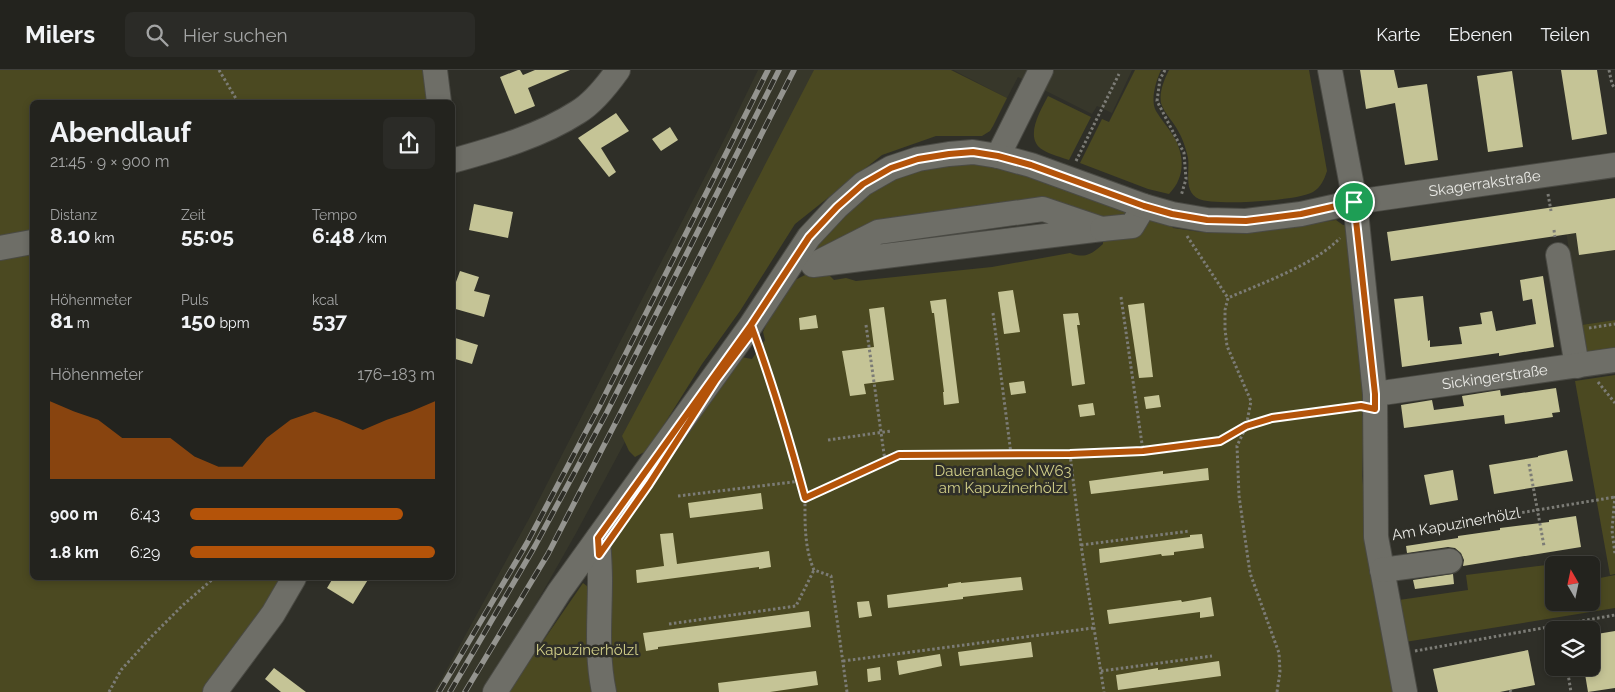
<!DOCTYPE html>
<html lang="de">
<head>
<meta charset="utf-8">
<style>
	body { margin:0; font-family:Raleway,sans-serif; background:#2b2b27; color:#f1f3f6; height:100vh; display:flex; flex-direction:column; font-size:19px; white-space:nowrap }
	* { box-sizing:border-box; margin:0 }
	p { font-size:16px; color:#a3a4a4 }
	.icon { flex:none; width:28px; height:28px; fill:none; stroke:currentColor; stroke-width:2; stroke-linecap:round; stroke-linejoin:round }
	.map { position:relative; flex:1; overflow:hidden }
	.drawer { position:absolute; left:30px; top:30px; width:425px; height:480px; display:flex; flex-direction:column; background:#23231e; border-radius:8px; box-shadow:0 2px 8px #0003,0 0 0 1px #40403c }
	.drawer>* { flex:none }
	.needle { width:32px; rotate:351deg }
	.controls { position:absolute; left:1545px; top:486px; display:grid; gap:10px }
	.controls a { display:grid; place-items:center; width:55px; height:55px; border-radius:8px; background:#23231e; box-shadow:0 2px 8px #0003,0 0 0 1px #40403c; font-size:25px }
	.pin { position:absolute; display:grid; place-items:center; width:42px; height:42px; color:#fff; margin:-21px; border:2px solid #fff; border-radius:50%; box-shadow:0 1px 5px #0007 }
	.round { display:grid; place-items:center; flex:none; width:52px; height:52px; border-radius:8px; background:#2b2b27 }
	.headline { display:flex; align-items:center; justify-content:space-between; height:85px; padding:0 20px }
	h1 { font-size:28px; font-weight:700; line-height:38px }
	.metrics { display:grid; grid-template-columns:repeat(3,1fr); gap:8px; height:85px; padding:5px 20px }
	.metrics div { display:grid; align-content:center }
	.metrics b { font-size:21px; font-weight:700 }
	.metrics small { font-size:14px; font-weight:400 }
	.metrics p { font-size:14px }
	.chart { height:140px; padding:10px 20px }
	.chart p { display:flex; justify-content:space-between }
	.chart svg { width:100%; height:90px; margin-top:5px; fill:#b45309; opacity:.7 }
	ul { padding:0 20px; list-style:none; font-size:16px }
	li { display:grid; grid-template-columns:80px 60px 1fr; align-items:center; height:38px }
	li i { height:12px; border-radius:6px; background:#b45309 }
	header { display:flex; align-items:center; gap:30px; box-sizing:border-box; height:70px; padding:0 25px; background:#23231e; border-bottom:1px solid #40403c }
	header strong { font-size:24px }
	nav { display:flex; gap:28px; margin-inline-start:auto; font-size:18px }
	.search { width:350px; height:45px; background:#2b2b27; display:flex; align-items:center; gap:12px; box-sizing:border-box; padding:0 18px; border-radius:8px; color:#a3a4a4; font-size:19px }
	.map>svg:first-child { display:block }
	.built { fill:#37372a }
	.green { fill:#4b4921; fill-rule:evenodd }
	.building { fill:#c5c496 }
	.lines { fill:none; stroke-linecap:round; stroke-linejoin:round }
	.minor-casing { stroke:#4a4a44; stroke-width:26 }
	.path { stroke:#7c7c76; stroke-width:3; stroke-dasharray:2.5 2.5; stroke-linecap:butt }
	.minor { stroke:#6e6e67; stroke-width:24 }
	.rail-casing { stroke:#94948f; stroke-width:5.5 }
	.rail { stroke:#2f2f28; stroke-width:4; stroke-dasharray:11; stroke-linecap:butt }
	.route-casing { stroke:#fff; stroke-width:10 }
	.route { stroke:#b45309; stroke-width:6 }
	.labels { text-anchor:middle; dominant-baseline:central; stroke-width:5; stroke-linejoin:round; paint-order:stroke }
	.street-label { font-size:15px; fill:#eaeae6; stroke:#2f2f28 }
	.park-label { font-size:15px; fill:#d2cf89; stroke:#2f2f28 }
</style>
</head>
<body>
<header>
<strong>Milers</strong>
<div class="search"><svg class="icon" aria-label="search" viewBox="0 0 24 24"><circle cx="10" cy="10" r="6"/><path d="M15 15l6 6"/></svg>Hier suchen</div>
<nav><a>Karte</a><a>Ebenen</a><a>Teilen</a></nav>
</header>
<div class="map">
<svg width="1615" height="622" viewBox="0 0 1615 622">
	<rect width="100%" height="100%" fill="#2f2f28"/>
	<path class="built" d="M758 0H822L780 83 575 465 486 622H433L442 608 531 445 727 64Z
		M953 0H1132L1112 43 1097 36 1092 44 1018 7 1007 28Z
		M1615 128V250L1581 255 1562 136Z"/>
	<path class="green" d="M0 0H428L432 32H32V166L0 170Z
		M814 0H951L1007 28 993 56 990 61 982 66H936L882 85 795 154 740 241 702 294 648 380 635 387 629 381 622 366 709 203Z
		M1135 0H1161C1156 11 1150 30 1156 41 1161 50 1169 58 1174 67 1185 86 1185 108 1169 124L1148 119 1080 93 1102 49 1109 52Z
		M1169 0H1309L1327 101C1324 110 1321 117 1313 122 1298 131 1214 136 1199 129 1183 122 1190 101 1188 88 1186 78 1182 67 1177 59 1172 50 1164 43 1161 33 1159 22 1164 10 1169 0Z
		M1048 26 1091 47 1069 90C1061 87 1051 85 1043 80 1023 68 1041 40 1048 26Z
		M989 91 1170 153 1173 158 1201 162 1245 156H1297L1336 150 1343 155H1355L1368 313 1362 326V346L1364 347 1362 406 1369 468 1396 622H508L583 513 592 520 617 455 741 287 752 289 765 270 763 262 772 241 793 211 809 203 830 206 834 210 846 208 856 211 992 197 1070 183C1085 189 1092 184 1103 174V162L1039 132 805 189 861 124 910 99Z
		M32 178V508H286L205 622H0V185Z
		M1615 250V280L1591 284 1586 280 1581 255Z
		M1615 305V504L1610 505 1575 311Z
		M1596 489 1600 508 1615 505V538L1405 572 1399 530 1468 520 1466 505ZM1554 495H1591V532H1554Z"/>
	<path class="building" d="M518 0H520L523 5 535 0H570L528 18 535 36 515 44 500 7Z
		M1360 0H1394L1398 18 1427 14 1438 90 1405 95 1395 33 1366 39Z
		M1561 0H1597L1607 64 1572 70Z
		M1512 1 1523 77 1488 82 1477 6Z
		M616 43 629 61 601 78 616 102 609 107 578 68Z
		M670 57 678 70 661 81 652 69Z
		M1615 128V180L1579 185 1576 163 1391 191 1387 162Z
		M474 134 513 142 508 168 469 160Z
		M460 201 479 207 474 221 490 225 484 247 452 238V223Z
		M1543 206 1554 277 1499 286V283L1402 297 1394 229 1423 226 1428 271 1430 270V277L1462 274 1459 257 1482 254 1480 243 1492 241 1496 261 1536 254 1532 229 1523 231 1520 210Z
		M1013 220 1020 262 1004 264 998 222Z
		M946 229 959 333 944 335 943 322H944L934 243H932L930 231Z
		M1144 233 1153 307 1139 308 1128 235Z
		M884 237 894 310 864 314 866 324 850 326 842 281 874 277 869 239Z
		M1078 243 1080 255H1077L1085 314 1072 316 1063 244Z
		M816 245 818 258 800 260 799 248Z
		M452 267 478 275 472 294 452 288Z
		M1024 311 1026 323 1011 325 1009 313Z
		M1556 318 1560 342 1552 343 1553 347 1505 354 1504 345 1404 358 1401 335 1432 330 1434 340 1464 336 1462 326 1500 320 1501 326Z
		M1159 325 1161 337 1146 339 1144 327Z
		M1093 333 1095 345 1080 347 1078 335Z
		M1567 380 1573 411 1494 424 1489 395 1538 387V386Z
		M1208 398 1209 410 1091 424 1089 411 1163 401V404Z
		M1453 400 1458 430 1430 435 1424 405Z
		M761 423 763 439 690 448 688 433Z
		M1576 446 1581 477 1463 496 1464 490 1461 483 1455 478 1448 477 1407 483 1406 476 1458 468V466L1500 460V458L1549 452V450Z
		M673 463 677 494 769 481 771 497 759 499V497L637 513 636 500 664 496 660 464Z
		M1202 464 1204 478 1174 482V485L1162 486 1161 484 1100 493 1099 479 1190 467V465Z
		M1453 504 1454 514 1415 519 1413 510Z
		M1021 507 1023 520 963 527V529L888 538 887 525 948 517V514L961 512V513Z
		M333 508H369L353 534 327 518Z
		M1211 527 1214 546 1200 548V542L1109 554 1107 540 1181 530 1182 532Z
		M869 531 872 546 859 548 857 532Z
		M809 541 811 557 658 577V579L646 581 643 563Z
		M1615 561V618L1588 622 1584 598H1591V565Z
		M1031 572 1033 587 960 596 958 582Z
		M1528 580 1535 615 1500 622H1438L1433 599Z
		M940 584 942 596 899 605 897 591Z
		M1219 591 1221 606 1118 620 1116 605 1158 598V600Z
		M880 597 881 610 868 612 867 599Z
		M274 598 306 622H281L265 609Z
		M816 601 818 615 770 622H719L718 613Z"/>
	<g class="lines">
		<defs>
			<g id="minor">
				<path d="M435 0 439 32"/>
				<path d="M1330 0 1355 132 1375 324 1376 467 1405 622"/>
				<path d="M998 86 1041 0"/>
				<path d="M452 91C495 79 541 66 578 42 593 33 608 14 618 0"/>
				<path d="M1043 139 1102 159 813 195 878 162Z"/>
				<path d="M1102 159 1132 156 1144 136"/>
				<path d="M0 178 32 172"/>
				<path d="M1558 185 1577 296"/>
				<path id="s1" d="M1375 324 1615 290"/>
				<path d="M598 468C599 482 600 496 600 510 600 548 596 584 604 622"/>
				<path d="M1382 500 1450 491"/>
				<path d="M215 622 273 544 294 508"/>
				<path id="s2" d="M495 622 559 522 751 255 809 167 837 137 863 114 891 98 918 89 949 84 973 82 998 86 1031 95 1144 136 1172 144 1207 150 1246 151 1301 144 1355 132 1615 95"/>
			</g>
		</defs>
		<use href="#minor" class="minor-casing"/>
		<path class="path" d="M219 0 238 32
			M1165 0 1160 9 1157 31 1184 83 1186 109 1181 126
			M1609 0 1612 14 1615 19
			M1076 91 1119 4
			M1548 124 1551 141
			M1554 160 1555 167
			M1187 166 1228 228
			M1121 227 1143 381
			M993 243 1011 384
			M866 255 885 391
			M1589 258 1615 254
			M759 277C777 327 791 377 805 428
			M1598 312 1615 333
			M828 370 891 361
			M1070 384 1081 475 1104 622
			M1529 394 1544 476
			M678 426 801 411
			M1615 426 1612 460 1615 484
			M1394 464 1615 427
			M1081 475 1190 461
			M669 554 796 536 814 500
			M1415 581 1615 545
			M843 591 1093 558
			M1567 598 1571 622
			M1101 601 1212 586
			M1510 620 1511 622
			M109 622 121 600 153 565 183 535 214 508
			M847 622 831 506 814 500C804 477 805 452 805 428L899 385 1070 384 1143 381 1219 371 1246 357 1251 331 1227 276 1225 259V240L1228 228C1262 213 1314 195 1340 168
			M1277 622 1280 602 1279 583 1250 503 1239 426 1237 376 1246 357 1272 348 1357 336"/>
		<use href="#minor" class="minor"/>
		<defs>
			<path id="rail" d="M439 622 527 473 599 337 768 0
				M450 622 535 476 607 342 779 0
				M465 622 548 484 618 348 794 0"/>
		</defs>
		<use href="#rail" class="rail-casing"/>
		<use href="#rail" class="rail"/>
	</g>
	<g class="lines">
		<defs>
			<path id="route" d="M1354 132 1301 144 1246 151 1207 150 1172 144 1144 136 1031 95 998 86 973 82 949 84 918 89 891 98 863 114 837 137 809 167 751 255 753 261 716 310 649 414 599 485 598 468 751 255C772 312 789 369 805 428L899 385 1070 384 1143 381 1220 371 1246 356 1272 348 1361 336 1375 339V324L1354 132"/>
		</defs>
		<use href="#route" class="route-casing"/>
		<use href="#route" class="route"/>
	</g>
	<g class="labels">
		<g class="street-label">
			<text stroke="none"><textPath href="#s2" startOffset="1270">Skagerrakstraße</textPath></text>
			<text stroke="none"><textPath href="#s1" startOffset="121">Sickingerstraße</textPath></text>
			<text transform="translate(1456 454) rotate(-10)">Am Kapuzinerhölzl</text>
		</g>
		<g class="park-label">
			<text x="1003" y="401">Daueranlage NW63<tspan x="1003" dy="17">am Kapuzinerhölzl</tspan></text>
			<text x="587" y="580">Kapuzinerhölzl</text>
		</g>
	</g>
</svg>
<div class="controls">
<a><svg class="needle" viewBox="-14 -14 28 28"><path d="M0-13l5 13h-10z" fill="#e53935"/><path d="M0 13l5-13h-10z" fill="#a3a4a4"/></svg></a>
<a><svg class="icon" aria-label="layers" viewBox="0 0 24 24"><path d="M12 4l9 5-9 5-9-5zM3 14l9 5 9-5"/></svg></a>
</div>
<div class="pin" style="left:1354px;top:132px;background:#1e9e55"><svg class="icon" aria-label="arrive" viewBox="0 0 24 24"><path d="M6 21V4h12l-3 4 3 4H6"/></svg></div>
<section class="drawer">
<div class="headline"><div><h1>Abendlauf</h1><p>21:45 · 9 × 900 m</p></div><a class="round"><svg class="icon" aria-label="share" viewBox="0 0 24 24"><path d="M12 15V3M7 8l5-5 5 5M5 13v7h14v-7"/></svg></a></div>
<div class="metrics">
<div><p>Distanz</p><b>8.10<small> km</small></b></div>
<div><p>Zeit</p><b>55:05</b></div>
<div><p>Tempo</p><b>6:48<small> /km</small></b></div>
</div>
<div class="metrics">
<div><p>Höhenmeter</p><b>81<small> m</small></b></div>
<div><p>Puls</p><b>150<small> bpm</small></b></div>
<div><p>kcal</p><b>537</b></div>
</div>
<div class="chart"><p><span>Höhenmeter</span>176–183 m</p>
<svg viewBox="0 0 160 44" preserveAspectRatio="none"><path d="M0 44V6L10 11L20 15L30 24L40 24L50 24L60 33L70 38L80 38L90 24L100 15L110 11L120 15L130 20L140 15L150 11L160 6V44z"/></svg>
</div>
<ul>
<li><b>900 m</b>6:43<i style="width:87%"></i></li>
<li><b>1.8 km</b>6:29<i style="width:100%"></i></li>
</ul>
</section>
</div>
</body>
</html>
